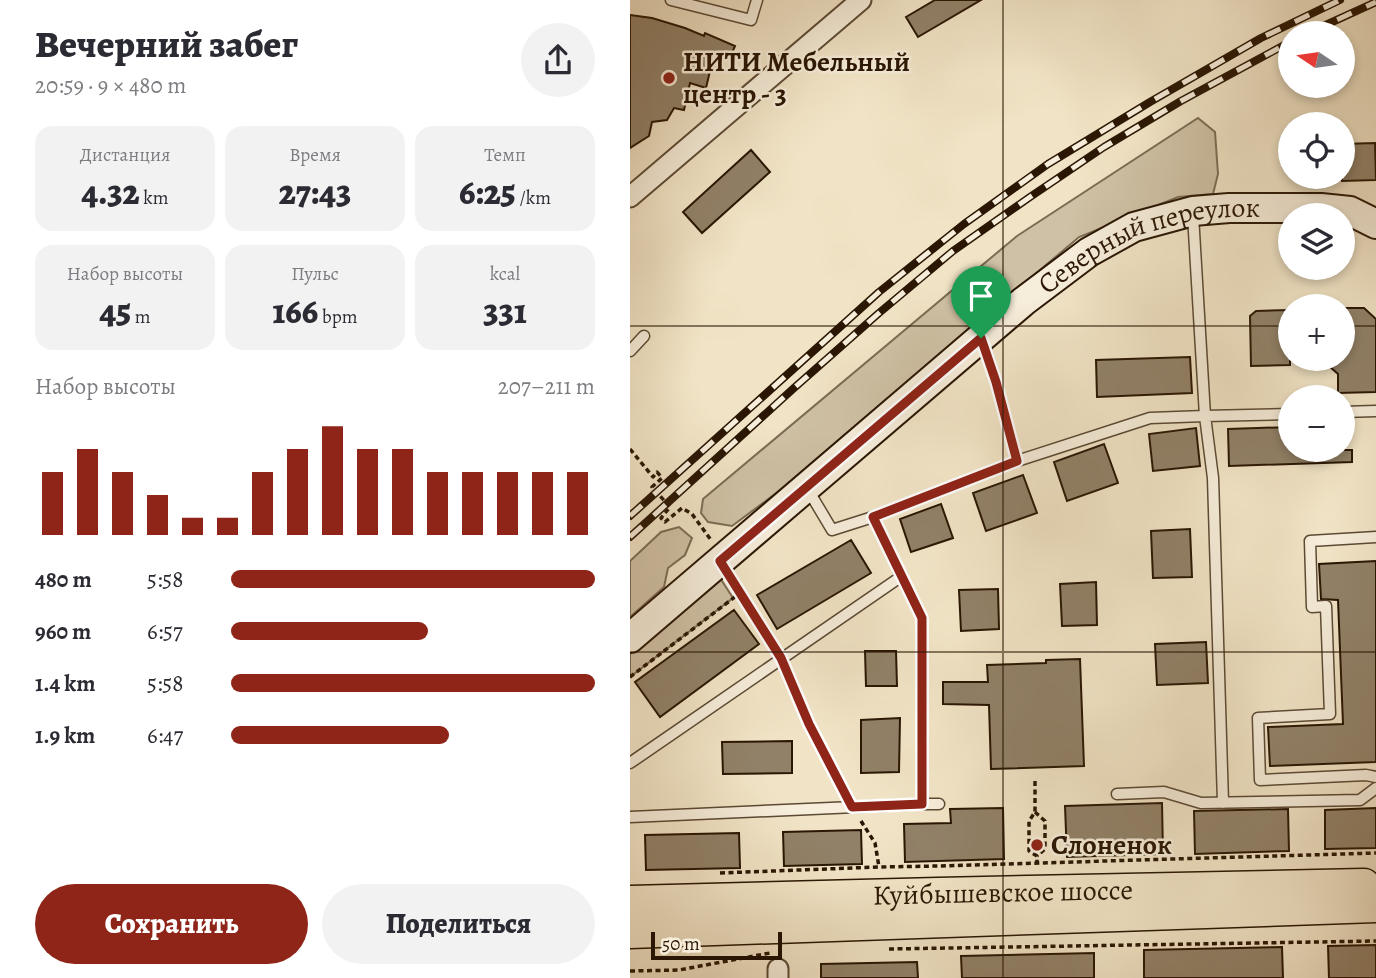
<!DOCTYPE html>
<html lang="ru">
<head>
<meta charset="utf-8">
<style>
	body { margin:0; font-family:Alegreya,serif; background:#f2f2f3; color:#2b2b33; height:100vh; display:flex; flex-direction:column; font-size:26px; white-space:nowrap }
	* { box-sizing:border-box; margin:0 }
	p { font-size:23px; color:#7c7c81 }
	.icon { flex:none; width:38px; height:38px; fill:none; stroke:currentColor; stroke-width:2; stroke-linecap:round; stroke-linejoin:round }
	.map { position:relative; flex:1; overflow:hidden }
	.side { display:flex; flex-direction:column; background:#fff; width:630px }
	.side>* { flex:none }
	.needle { width:46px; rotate:283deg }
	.controls { position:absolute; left:648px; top:21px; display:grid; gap:14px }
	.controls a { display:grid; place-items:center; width:77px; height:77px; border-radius:50%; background:#fff; box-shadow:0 4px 10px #0003; font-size:35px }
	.scale { position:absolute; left:21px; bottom:18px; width:131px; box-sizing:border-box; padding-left:7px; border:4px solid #2a1603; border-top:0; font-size:19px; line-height:24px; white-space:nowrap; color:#2a1603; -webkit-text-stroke:5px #f6edda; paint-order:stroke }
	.pin { position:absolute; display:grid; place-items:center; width:60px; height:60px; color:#fff; margin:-72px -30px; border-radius:50% 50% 50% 0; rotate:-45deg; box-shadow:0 0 7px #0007 }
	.pin .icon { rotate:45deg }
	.round { display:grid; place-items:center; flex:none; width:74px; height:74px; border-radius:37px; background:#f2f2f3 }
	.headline { display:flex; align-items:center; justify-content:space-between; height:119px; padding:0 35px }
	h1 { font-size:38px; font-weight:800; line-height:52px }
	.stats { display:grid; grid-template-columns:repeat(3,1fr); gap:10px; height:119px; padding:7px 35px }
	.stats div { display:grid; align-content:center; border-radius:18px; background:#f2f2f3; text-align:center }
	.stats b { font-size:35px; font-weight:800 }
	.stats small { font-size:19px; font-weight:400 }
	.stats p { font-size:19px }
	.chart { height:196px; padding:14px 35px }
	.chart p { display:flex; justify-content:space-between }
	.chart svg { width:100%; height:126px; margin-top:7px; stroke:#8f2418; stroke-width:6 }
	.primary-button { display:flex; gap:14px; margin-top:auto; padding:14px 35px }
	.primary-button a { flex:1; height:80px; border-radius:42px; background:#8f2418; color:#fff; font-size:28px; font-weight:800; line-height:80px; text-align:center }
	.primary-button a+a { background:#f2f2f3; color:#2b2b33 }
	ul { padding:0 35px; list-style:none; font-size:23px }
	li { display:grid; grid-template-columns:112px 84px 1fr; align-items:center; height:52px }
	li i { height:18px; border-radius:9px; background:#8f2418 }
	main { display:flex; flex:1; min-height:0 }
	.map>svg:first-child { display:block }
	.green { fill:#cfc1a5; stroke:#7c6c54; stroke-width:2 }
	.building { fill:#918168; stroke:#2a1603; stroke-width:2 }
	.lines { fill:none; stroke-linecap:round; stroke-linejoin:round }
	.service-casing { stroke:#5c4a34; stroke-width:13 }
	.minor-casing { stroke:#5c4a34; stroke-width:23 }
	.secondary-casing { stroke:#2a1603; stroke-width:32 }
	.primary-casing { stroke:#2a1603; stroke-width:35 }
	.path { stroke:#2a1603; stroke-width:3.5; stroke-dasharray:5 3.5; stroke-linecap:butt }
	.service { stroke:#f6edda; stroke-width:10 }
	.minor { stroke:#f6edda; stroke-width:19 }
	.secondary { stroke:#f6edda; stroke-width:28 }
	.primary { stroke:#f1e4c6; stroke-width:32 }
	.rail-casing { stroke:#2a1603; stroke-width:8 }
	.rail { stroke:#f6edda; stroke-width:5; stroke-dasharray:16; stroke-linecap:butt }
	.route-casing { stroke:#fff; stroke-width:14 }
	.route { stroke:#8f2418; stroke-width:9 }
	.grid { fill:none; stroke:#2a1603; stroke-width:2; stroke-opacity:0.55 }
	.poi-dot { fill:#8f2418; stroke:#f6edda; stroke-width:2.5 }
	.labels { text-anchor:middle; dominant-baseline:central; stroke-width:5; stroke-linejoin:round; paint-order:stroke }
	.poi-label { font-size:28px; font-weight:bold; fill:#2a1603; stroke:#f6edda; text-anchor:start }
	.street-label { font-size:28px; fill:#2a1603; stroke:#f6edda }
</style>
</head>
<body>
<main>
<section class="side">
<div class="headline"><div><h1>Вечерний забег</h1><p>20:59 · 9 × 480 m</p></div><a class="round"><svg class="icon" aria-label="share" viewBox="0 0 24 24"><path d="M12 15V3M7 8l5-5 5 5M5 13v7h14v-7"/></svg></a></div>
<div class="stats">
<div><p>Дистанция</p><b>4.32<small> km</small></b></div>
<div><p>Время</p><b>27:43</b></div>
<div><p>Темп</p><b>6:25<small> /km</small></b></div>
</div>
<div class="stats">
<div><p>Набор высоты</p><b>45<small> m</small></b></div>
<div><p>Пульс</p><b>166<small> bpm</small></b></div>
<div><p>kcal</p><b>331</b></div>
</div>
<div class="chart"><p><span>Набор высоты</span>207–211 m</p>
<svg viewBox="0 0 160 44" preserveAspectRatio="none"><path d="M5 44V22M15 44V14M25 44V22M35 44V30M45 44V38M55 44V38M65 44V22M75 44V14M85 44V6M95 44V14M105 44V14M115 44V22M125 44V22M135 44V22M145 44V22M155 44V22"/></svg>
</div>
<ul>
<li><b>480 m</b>5:58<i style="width:100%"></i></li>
<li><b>960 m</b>6:57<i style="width:54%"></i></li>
<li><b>1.4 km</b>5:58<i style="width:100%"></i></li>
<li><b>1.9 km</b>6:47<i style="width:60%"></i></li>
</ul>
<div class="primary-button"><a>Сохранить</a><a>Поделиться</a></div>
</section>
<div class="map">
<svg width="746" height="978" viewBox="0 0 746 978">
	<rect width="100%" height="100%" fill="#f1e4c6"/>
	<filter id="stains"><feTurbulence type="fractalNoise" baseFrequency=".00286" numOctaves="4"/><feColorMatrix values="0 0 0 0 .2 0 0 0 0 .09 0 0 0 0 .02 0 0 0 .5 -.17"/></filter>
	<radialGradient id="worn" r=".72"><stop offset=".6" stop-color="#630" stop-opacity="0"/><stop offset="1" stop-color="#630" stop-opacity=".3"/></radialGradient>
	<path class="green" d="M568 118 585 132 588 174 583 194 548 197 449 237 149 491 102 526 78 522 71 513 73 499 387 236Z
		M49 527 62 538 55 555 38 568 34 587 0 617V561L31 532Z
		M90 578 103 598 0 677V654Z"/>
	<path class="building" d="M305 0H351L288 37 276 17Z
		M0 15 22 18 55 28 74 36 75 33 105 46 99 60 92 58 80 71 76 88 60 83 54 110 44 108 37 120 22 122 19 136 0 148Z
		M745 143 746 180 712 181V144Z
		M121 150 140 172 72 233 53 212Z
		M712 308H734L746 319V392L708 393V374L691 359H712Z
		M660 310V365L621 366 620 316 626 311Z
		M560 357 562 393 467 397 466 360Z
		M660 427V450H722V462L599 466 598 429Z
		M566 428 570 466 523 471 519 434Z
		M474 444 488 483 437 501 424 462Z
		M393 475 407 513 356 531 343 493Z
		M311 504 323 538 281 552 270 519Z
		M560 529 562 577 523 578 521 531Z
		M221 540 241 573 147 629 127 595Z
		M746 561V762L640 766 638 727 713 724 708 600 691 599 689 564Z
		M466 582 467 625 432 626 430 584Z
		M368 589 369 629 331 631 329 590Z
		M104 610 129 644 30 717 5 682Z
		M576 642 578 683 527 685 525 644Z
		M235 651H266L267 686H236Z
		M450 659 454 766 361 769 359 705 313 704V682H358L357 665 416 663V660Z
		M270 718 269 772 231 773V720Z
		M162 741V773L93 774 92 742Z
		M532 803 533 854 437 857 435 806Z
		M373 808 374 859 275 862 274 824 321 823 320 809Z
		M746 808V848L695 849V810Z
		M658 809 659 851 565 854 564 811Z
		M231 830 232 864 154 866 153 832Z
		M109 833 110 868 16 870 15 835Z
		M746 945V978H699L698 946Z
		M652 947 653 978H514V950Z
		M464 953V978H332L331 956Z
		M287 962 288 978H191V964Z"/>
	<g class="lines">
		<defs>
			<path id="service" d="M41 0 121 20 127 0
				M352 340 366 382 387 461
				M0 351 14 336
				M712 412 746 411
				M177 488 202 530 243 517 387 461 520 418 575 416 563 215
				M746 537 680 541 682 607 696 606 700 714 628 718 630 780 736 775 746 777
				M0 763 272 576
				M487 794 534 792 571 803 730 800 746 788
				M593 803 583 478 575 416 660 414
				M292 804H309
				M0 817 292 804V618L243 517"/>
			<path id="minor" d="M0 197 231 0
				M148 978V969"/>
			<g id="secondary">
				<path id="s1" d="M0 638 394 301 459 252 504 227 563 211 599 208H691L720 211 746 224"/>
			</g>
			<g id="primary">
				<path id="s2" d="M0 902 308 894 734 885"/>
				<path d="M0 932 746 906"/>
			</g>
		</defs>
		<use href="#service" class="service-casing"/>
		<use href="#minor" class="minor-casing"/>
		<use href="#secondary" class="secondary-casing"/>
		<use href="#primary" class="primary-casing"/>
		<path class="path" d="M0 449 23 477 27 472 32 478 22 487 40 507 31 518 35 522 52 508 62 514 81 540
			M102 581 145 648
			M157 670 179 724 216 796
			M0 677 110 593
			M405 781V812L399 821V851L407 856V862
			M405 812 415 821V849L407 856
			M231 821 245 843 249 867
			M90 873 249 867 308 866 746 853
			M259 949 746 941
			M0 971 49 970 140 953"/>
		<use href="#service" class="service"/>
		<use href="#minor" class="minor"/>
		<use href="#secondary" class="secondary"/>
		<use href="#primary" class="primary"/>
		<defs>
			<path id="rail" d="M678 33 746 2
				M0 516 249 292 334 224 418 164 520 102 631 38 710 0
				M0 537 164 388 249 313 323 251 400 197 474 147 551 101 660 42"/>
		</defs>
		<use href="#rail" class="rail-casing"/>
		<use href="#rail" class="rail"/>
	</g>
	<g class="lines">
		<defs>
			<path id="route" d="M351 338 366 382 387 461 243 517 292 618V804L222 807 179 724 151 658 90 561Z"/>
		</defs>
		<use href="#route" class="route-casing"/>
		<use href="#route" class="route"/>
	</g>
	<path class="grid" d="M373 0V978M0 326H660M712 326H746M0 652H746"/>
	<g class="poi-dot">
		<circle cx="39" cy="78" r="7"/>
		<circle cx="407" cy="845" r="7"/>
	</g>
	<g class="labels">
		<g class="poi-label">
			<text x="53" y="62">НИТИ Мебельный<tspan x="53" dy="32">центр - 3</tspan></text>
			<text x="421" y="845">Слоненок</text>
		</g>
		<g class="street-label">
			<text stroke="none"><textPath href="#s1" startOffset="660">Северный переулок</textPath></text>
			<text stroke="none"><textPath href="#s2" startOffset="373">Куйбышевское шоссе</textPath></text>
		</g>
	</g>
	<rect width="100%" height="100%" filter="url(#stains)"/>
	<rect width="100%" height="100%" fill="url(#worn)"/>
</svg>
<div class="controls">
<a><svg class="needle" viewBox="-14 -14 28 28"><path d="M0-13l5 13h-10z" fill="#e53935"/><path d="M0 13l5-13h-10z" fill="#7c7c81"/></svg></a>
<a><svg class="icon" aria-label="locate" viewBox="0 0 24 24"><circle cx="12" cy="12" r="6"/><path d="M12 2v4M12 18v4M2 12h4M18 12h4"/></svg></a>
<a><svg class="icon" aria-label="layers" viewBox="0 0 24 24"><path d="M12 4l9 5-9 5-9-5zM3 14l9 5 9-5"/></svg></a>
<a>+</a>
<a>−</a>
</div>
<div class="scale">50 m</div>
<div class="pin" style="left:351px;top:338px;background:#1e9e55"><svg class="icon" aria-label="arrive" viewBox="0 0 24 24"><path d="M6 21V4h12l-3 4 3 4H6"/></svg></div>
</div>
</main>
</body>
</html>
